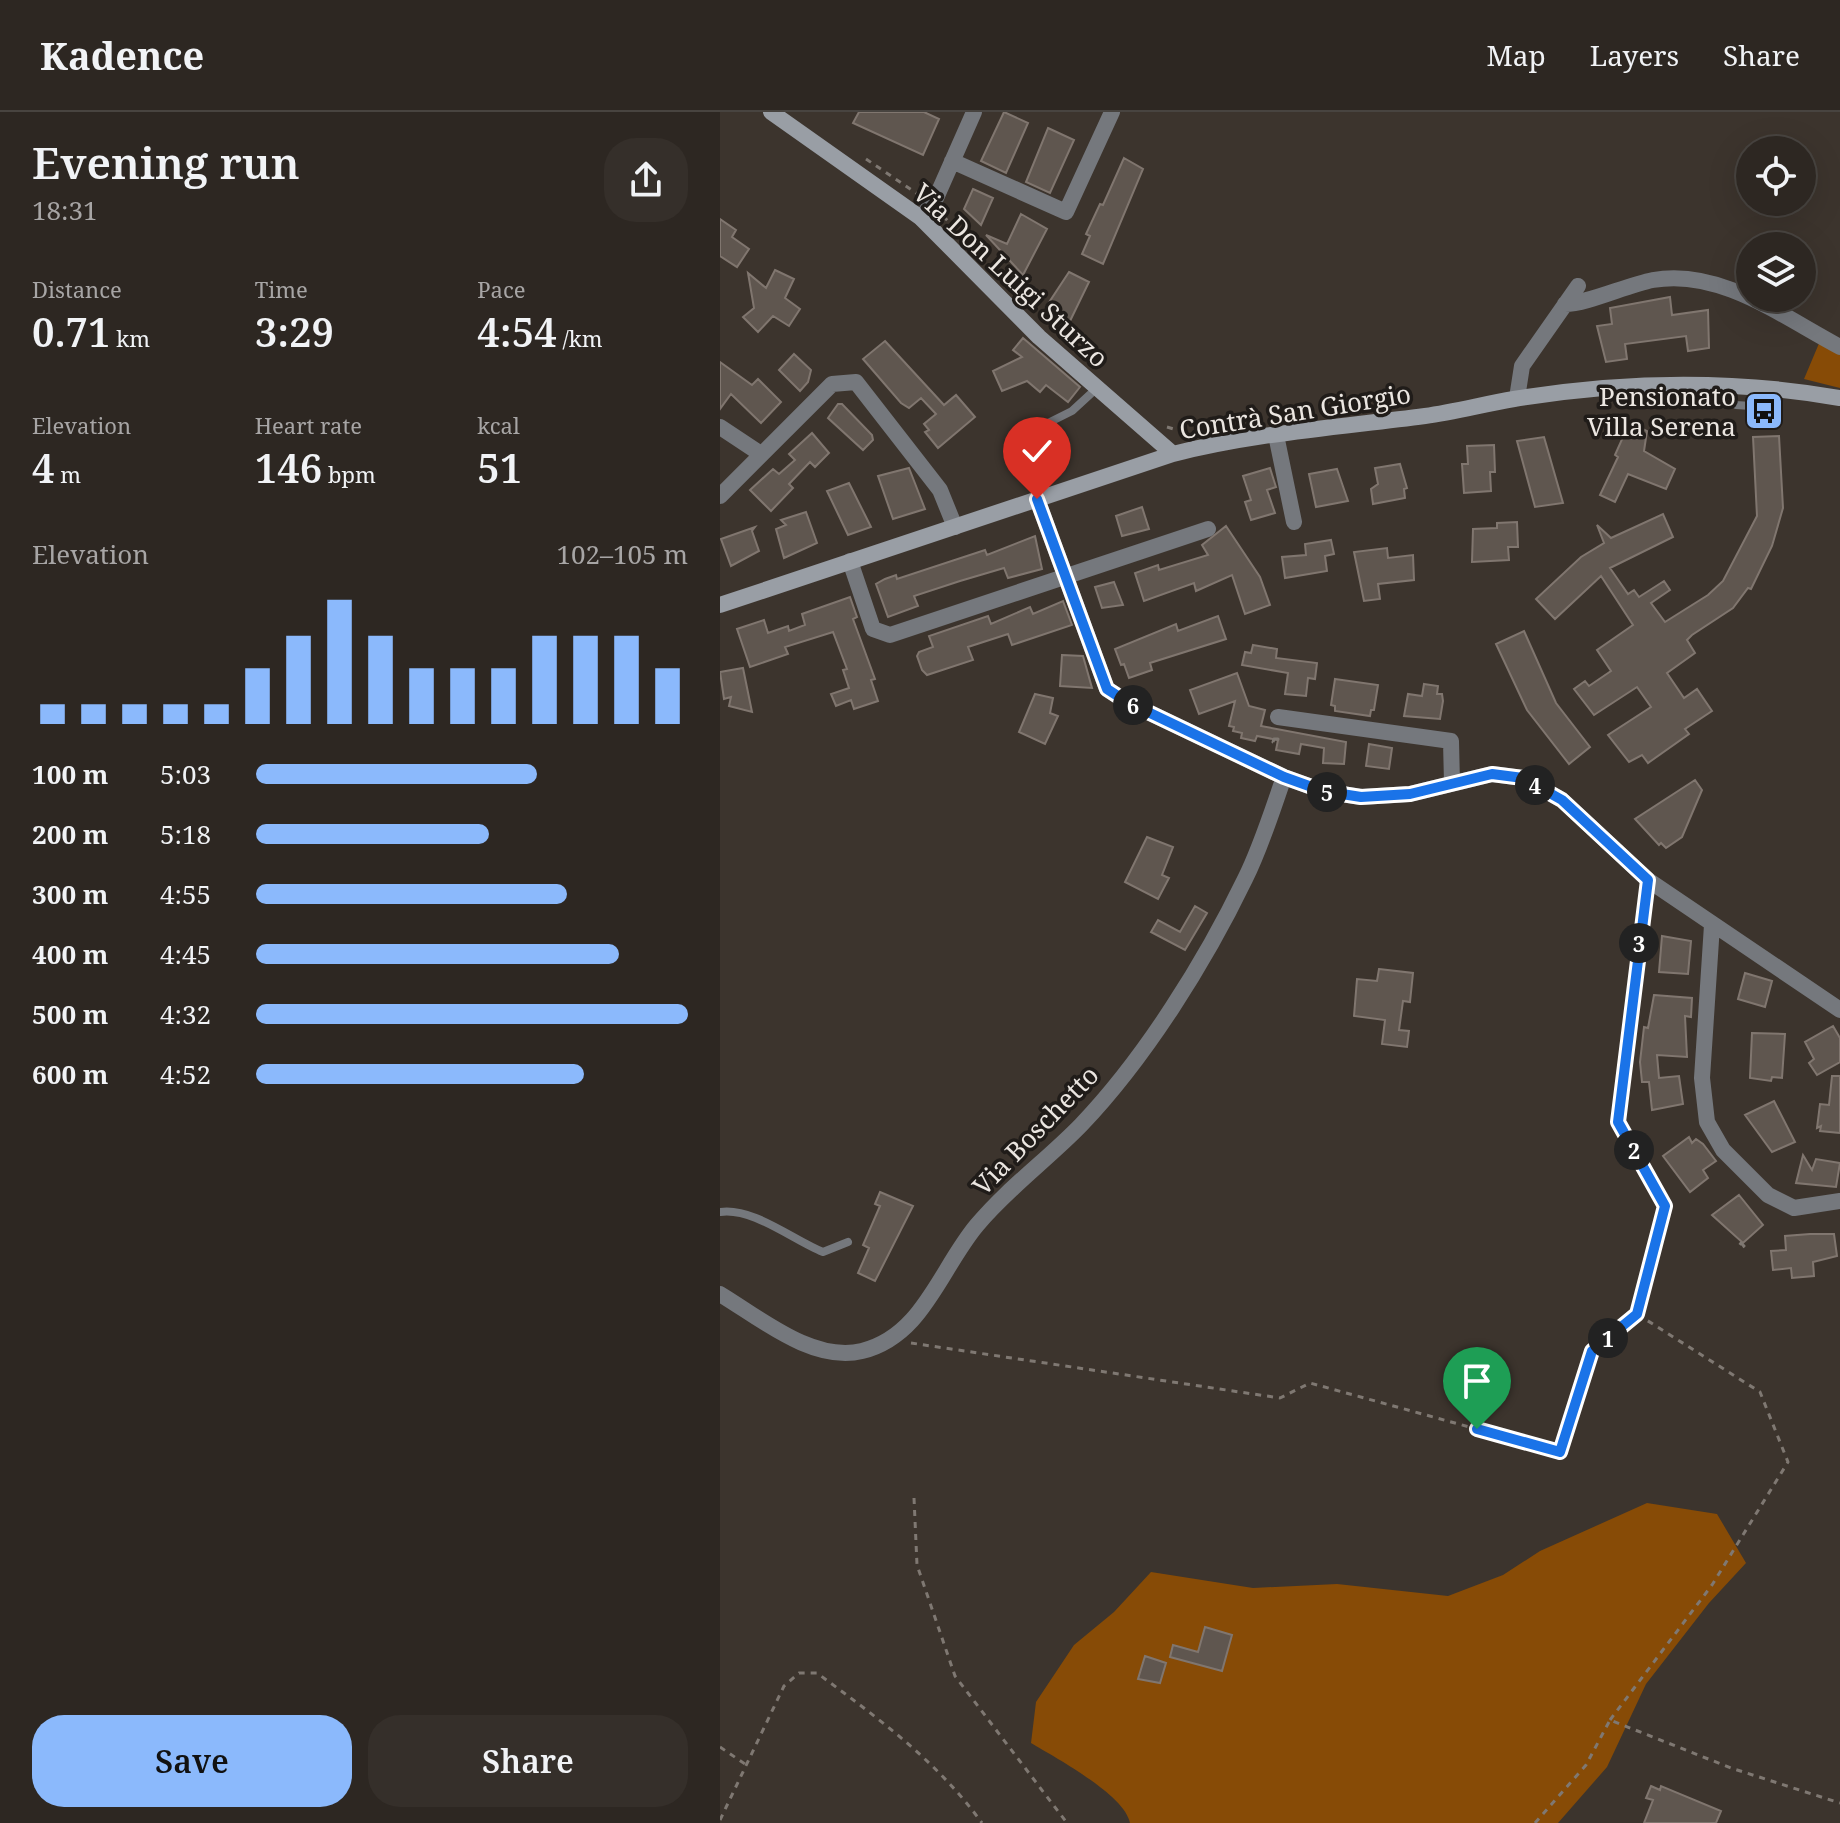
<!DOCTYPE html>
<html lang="en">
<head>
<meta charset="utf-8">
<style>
	body { margin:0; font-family:"Noto Serif",serif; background:#352f2a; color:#f1f3f6; height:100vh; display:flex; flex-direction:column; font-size:30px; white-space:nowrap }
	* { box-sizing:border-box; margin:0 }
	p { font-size:26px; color:#a7a5a5 }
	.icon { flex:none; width:44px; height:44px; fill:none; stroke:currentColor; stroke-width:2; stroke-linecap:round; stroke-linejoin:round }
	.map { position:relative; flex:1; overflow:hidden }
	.details { display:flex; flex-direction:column; background:#2d2722; width:720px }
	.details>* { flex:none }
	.tools { position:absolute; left:1016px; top:24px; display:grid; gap:16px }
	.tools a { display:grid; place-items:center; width:80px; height:80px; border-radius:50%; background:#2d2722; box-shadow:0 8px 32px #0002,0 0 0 2px #484440; font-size:40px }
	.pin { position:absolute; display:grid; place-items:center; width:68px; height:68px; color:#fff; margin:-82px -34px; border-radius:50% 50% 50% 0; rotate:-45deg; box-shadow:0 0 8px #0007 }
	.pin .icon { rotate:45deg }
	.km { position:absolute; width:40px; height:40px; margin:-20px; border-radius:50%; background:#222; color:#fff; font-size:22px; line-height:40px; text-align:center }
	.round { display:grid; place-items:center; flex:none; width:84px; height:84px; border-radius:32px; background:#352f2a }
	.overview { display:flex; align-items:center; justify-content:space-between; height:136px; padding:0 32px }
	h1 { font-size:44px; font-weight:600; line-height:60px }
	.metrics { display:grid; grid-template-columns:repeat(3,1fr); gap:12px; height:136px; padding:8px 32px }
	.metrics div { display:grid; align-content:center }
	.metrics b { font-size:40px; font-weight:600 }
	.metrics small { font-size:22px; font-weight:400 }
	.metrics p { font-size:22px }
	.chart { height:224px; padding:16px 32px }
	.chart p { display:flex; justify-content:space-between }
	.chart svg { width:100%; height:144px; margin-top:8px; stroke:#8bb9fc; stroke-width:6 }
	.cta { display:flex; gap:16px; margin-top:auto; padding:16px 32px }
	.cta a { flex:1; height:92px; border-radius:32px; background:#8bb9fc; color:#111; font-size:32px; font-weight:600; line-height:92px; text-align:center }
	.cta a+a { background:#352f2a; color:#f1f3f6 }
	ul { padding:0 32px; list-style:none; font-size:26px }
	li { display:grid; grid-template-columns:128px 96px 1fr; align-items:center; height:60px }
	li i { height:20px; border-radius:10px; background:#8bb9fc }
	header { display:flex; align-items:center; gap:48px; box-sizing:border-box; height:112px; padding:0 40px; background:#2d2722; border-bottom:2px solid #484440 }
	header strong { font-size:38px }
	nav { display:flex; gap:44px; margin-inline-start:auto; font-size:28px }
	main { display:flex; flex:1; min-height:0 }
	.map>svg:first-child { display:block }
	.green { fill:#874b06 }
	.building { fill:#5f564f; stroke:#80766f; stroke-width:2 }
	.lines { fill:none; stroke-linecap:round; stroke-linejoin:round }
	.path { stroke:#7f7872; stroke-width:3; stroke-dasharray:6 6; stroke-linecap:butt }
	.lane { stroke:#75787d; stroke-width:8 }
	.street { stroke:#75787d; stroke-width:16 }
	.secondary { stroke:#999ea5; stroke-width:16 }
	.route-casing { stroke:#fff; stroke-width:16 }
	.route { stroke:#1a73e8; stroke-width:10 }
	.labels { text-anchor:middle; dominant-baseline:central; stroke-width:7; stroke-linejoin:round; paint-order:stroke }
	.street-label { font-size:26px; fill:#ebe6e1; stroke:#201c19 }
	.poi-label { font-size:26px; fill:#ebe6e1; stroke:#201c19; text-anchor:end }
</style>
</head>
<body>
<header>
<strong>Kadence</strong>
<nav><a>Map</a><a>Layers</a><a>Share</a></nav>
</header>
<main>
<section class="details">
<div class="overview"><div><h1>Evening run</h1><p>18:31</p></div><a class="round"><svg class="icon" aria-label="share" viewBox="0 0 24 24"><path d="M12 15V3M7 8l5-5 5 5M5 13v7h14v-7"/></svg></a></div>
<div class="metrics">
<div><p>Distance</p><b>0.71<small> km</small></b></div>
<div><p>Time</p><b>3:29</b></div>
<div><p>Pace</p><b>4:54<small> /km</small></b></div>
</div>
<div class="metrics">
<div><p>Elevation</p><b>4<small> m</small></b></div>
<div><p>Heart rate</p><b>146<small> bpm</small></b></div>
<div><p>kcal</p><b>51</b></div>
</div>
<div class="chart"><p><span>Elevation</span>102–105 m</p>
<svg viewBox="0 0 160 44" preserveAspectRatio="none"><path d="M5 44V38M15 44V38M25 44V38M35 44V38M45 44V38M55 44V27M65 44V17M75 44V6M85 44V17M95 44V27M105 44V27M115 44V27M125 44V17M135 44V17M145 44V17M155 44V27"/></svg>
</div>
<ul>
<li><b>100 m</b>5:03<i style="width:65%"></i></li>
<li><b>200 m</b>5:18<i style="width:54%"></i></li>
<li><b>300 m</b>4:55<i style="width:72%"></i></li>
<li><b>400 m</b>4:45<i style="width:84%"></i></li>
<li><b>500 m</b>4:32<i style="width:100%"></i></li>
<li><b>600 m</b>4:52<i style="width:76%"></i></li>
</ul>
<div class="cta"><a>Save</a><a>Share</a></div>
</section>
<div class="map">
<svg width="1120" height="1711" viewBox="0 0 1120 1711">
	<rect width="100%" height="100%" fill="#3c342d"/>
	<path class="green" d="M1100 229 1120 240V276L1084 267Z
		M927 1391 997 1402 1026 1451 989 1491 926 1572 887 1655 838 1711H410C405 1683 336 1646 311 1631L316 1590 354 1533 394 1500 431 1460 533 1476 617 1472 728 1484 783 1463 820 1439Z"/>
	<path class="building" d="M139 0H204L219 7 203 43 133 11Z
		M284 0 308 11 286 61 261 49Z
		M328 16 354 28 330 81 306 70Z
		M404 46 423 57 383 152 362 142 370 124 366 122 380 92 383 93Z
		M253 77 273 86 261 113 244 97Z
		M301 102 327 117 303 163 266 123 287 132Z
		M0 107 16 118 12 125 29 137 17 155 0 144Z
		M55 158 74 167 65 186 80 197 69 214 53 204 38 220 23 205 34 196 28 161 46 176Z
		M349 160 369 170 350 209 326 195Z
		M950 185 952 203 988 198 989 236 968 239 966 224 905 232 907 247 886 250 877 214 892 212 890 196Z
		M303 226 360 275 348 290 326 273 320 280 307 269 282 279 273 259 302 245 293 238Z
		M165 229 224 293 236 283 255 305 218 336 205 320 209 318 204 312 216 302 201 286 189 296 181 291 143 247Z
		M74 242 91 258 88 270 80 279 59 258Z
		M0 250 32 273 38 267 61 290 41 311 11 282 0 297Z
		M118 292H122L152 323 153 328 143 338 108 306Z
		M914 313 927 319 924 339 955 357 946 377 908 362 895 390 880 383 898 345 895 343 903 325Z
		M92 321 109 341 95 355 90 350 69 372 73 376 51 399 30 378 53 357 59 362 75 348 69 342Z
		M1059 324 1063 396 1052 434 1031 477 1028 476 1013 496 972 523 967 528 975 541 947 561 964 586 977 577 992 599 965 617 969 622 928 651 922 643 909 650 888 623 931 595 917 575 874 603 854 577 865 569 869 574 891 559 877 538 913 513 881 464 835 507 816 487 861 445 884 431 877 413 891 426 943 402 953 425 890 456 908 482 914 478 919 485 944 469 950 478 931 491 945 510 988 483 1003 469 1037 404 1033 325Z
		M824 325 843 391 815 395 797 329Z
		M774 333 775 360H770L771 379 744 381 742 352H748L747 334Z
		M680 352 687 376 684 377 685 386 653 392 651 377 658 372 655 356Z
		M189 356 205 397 173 407 158 364Z
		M550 356 556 375 547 378 555 401 531 408 525 390 531 388 523 364Z
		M617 357 628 389 596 395 589 362Z
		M129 371 151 415 128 423 107 379Z
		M422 395 429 417 402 424 396 404Z
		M86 400 97 431 64 446 56 417 66 413 61 408Z
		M797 410 798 435H788L789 448 752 450 753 417 777 416V411Z
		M506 414 540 465 550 493 525 502 512 463 476 479 474 471 424 489 415 461 438 453 439 458 488 443 482 433Z
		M35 415 32 419 39 439 11 454 1 427Z
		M315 424 322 457 288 466 284 456 240 469 194 484 198 494 168 505 156 472 165 467 176 463 177 467 265 438 267 443Z
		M611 428 614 442 605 444 607 459 565 466 562 445 586 443 585 432Z
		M667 436 668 446 693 443 694 468 658 472 660 487 644 489 634 440Z
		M394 470 403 493 382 496 375 475Z
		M130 485 137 505 133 507 155 567 151 568 158 589 134 597 131 588 116 594 111 582 129 576 123 558 127 557 113 520 65 535 68 542 30 555 17 517 44 508 48 521 68 514 69 519 85 513 82 502Z
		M343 489 352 513 292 533 288 522 248 535 253 548 207 563 202 558 197 544 199 540 213 535 209 524 268 504 271 512 310 495 313 502Z
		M498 504 506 527 430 551 432 558 409 566 404 552 401 553 395 537 456 512 458 519Z
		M804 519 836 591 870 635 849 652 807 598 776 532Z
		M533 533 557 537 556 546 597 551 595 567 588 566 586 584 565 582 568 561 522 553 525 540 531 541Z
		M342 543 363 544 372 576 340 574Z
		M23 556 32 600 9 594 11 585 4 587 0 560Z
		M517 561 529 594 545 598 541 614 626 630 624 652 603 651 604 636 581 632 579 642 556 638 558 628 537 624 535 629 521 626 522 621 513 619 514 615 509 614 515 589 479 602 470 578Z
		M615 567 658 573 654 598H651L650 604 615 599V594L611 593Z
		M704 572 718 574 717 582H722L723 589 720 607 684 604 688 582 702 584Z
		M315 582 333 586 330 601 338 604 325 632 299 620Z
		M649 632 672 636 669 657 646 654Z
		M975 668 982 678 962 725 946 736 941 731 939 733 915 707Z
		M427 725 453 735 442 763 449 766 438 787 405 770Z
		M475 794 487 801 465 838 431 820 438 808 460 820Z
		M942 824 971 829 968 862 939 860Z
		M659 857 693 861 690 890 683 889 679 918 689 919 687 935 662 932 665 908 634 904 637 867 657 869Z
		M1025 861 1052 869 1045 895 1018 887Z
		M934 883 972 886 971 905 965 904 967 945 937 943 939 966 959 964 963 992 932 998 929 970H922L920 950 924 915 928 916Z
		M1113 914 1120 926V950L1097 963 1089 951 1094 947 1085 930Z
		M1032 921 1065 922 1062 966 1052 965 1051 969 1030 966Z
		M1112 964H1120V1021L1100 1019 1101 1014 1097 1016 1100 992 1109 993Z
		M1054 989 1075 1030 1052 1040 1025 1003Z
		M969 1025 972 1031 976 1027 983 1032 996 1049 983 1058 988 1066 970 1080 943 1044Z
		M1083 1043 1092 1058 1096 1047 1120 1051 1116 1075 1076 1071Z
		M160 1080 193 1094 155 1169 138 1161 149 1136 143 1133 160 1094 155 1092Z
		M1019 1083 1043 1113 1023 1131 992 1103Z
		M1090 1122H1114L1117 1144 1093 1150 1094 1164 1072 1166 1071 1156 1053 1158 1051 1139 1066 1138 1065 1124Z
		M485 1515 512 1523 502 1559 450 1545 453 1533 478 1540Z
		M425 1544 446 1551 440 1571 418 1567Z
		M931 1674 940 1678 941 1674 1001 1699 996 1711H924L933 1688 926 1686Z"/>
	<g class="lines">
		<path class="path" d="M146 47 199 83
			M223 104 259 141
			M447 315 470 322
			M554 627H558L557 631 553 630Z
			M1021 1131 1024 1134 1021 1136 1019 1134Z
			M191 1231 560 1286 590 1271 840 1340 872 1239 917 1202 945 1094 898 1010 926 784
			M194 1386 197 1453 235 1564 347 1711
			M890 1608 992 1473 1068 1350 1040 1280 917 1202
			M0 1635 25 1652
			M0 1708 64 1574 79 1561H97C158 1606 217 1649 262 1711
			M815 1711 866 1653 890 1608 1011 1656 1120 1691"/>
		<path class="lane" d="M1001 275 1016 293 1046 295 1062 278
			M328 384 306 322 352 299 377 276
			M0 1100C33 1095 73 1128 103 1140L128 1130"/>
		<path class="street" d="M232 49 346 100 392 0
			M201 106 216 86 254 0
			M845 192C867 192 907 173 933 168 1000 156 1063 205 1120 235
			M797 286 802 254 858 174
			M0 315 41 342
			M556 323 574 410
			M0 384 112 272 136 270 220 378 235 415
			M317 387 387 577 407 590 564 665 603 679 641 685 690 682 772 662 803 666 842 688 928 768 1120 898
			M130 449 153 517 170 523 488 417
			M558 605 731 629 732 671
			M992 813 982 966 987 1010 1003 1038 1048 1083 1074 1096 1120 1089
			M0 1182C40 1206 93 1251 142 1239 203 1224 220 1157 257 1113 289 1075 327 1048 361 1013 425 946 485 850 525 767 541 735 552 699 564 665"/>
		<path class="secondary" d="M51 0 201 106 319 225 453 342
			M0 493 453 342C535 321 621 315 705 304 735 300 764 292 794 287 903 269 1011 267 1120 286"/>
	</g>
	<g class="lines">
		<defs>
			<path id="route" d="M317 387 387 577 407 590 564 665 603 679 641 685 690 682 772 662 803 666 842 688 928 768 898 1010 945 1094 917 1202 872 1239 840 1340 757 1317"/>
		</defs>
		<use href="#route" class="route-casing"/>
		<use href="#route" class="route"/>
	</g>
	<defs>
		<symbol id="bus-square" viewBox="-11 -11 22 22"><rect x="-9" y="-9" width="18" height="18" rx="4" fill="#8bb9fc" stroke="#201c19"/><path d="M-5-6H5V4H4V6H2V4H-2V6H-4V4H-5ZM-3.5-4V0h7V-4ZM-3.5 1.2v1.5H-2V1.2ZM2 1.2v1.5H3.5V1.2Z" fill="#111"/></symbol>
	</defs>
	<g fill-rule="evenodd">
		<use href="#bus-square" x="1022" y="277" width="44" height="44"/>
	</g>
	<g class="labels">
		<g class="street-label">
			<text transform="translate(291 163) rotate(43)">Via Don Luigi Sturzo</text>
			<text transform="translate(575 299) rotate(-9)">Contrà San Giorgio</text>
			<text transform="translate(315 1018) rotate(-46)">Via Boschetto</text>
		</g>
		<g class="poi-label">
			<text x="1016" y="284">Pensionato<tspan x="1016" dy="30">Villa Serena</tspan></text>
		</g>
	</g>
</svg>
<div class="tools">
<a><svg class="icon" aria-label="locate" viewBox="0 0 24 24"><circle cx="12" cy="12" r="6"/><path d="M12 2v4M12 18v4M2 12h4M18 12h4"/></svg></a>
<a><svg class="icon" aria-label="layers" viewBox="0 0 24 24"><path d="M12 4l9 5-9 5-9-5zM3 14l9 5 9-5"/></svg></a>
</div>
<div class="pin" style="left:757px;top:1317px;background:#1e9e55"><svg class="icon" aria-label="arrive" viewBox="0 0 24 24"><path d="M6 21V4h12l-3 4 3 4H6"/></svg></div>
<div class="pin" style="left:317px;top:387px;background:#d93025"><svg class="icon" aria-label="check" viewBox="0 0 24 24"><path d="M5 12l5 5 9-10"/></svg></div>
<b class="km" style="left:888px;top:1226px">1</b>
<b class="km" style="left:914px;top:1038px">2</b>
<b class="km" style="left:919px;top:831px">3</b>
<b class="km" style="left:815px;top:673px">4</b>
<b class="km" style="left:607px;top:680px">5</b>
<b class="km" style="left:413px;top:593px">6</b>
</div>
</main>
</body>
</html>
